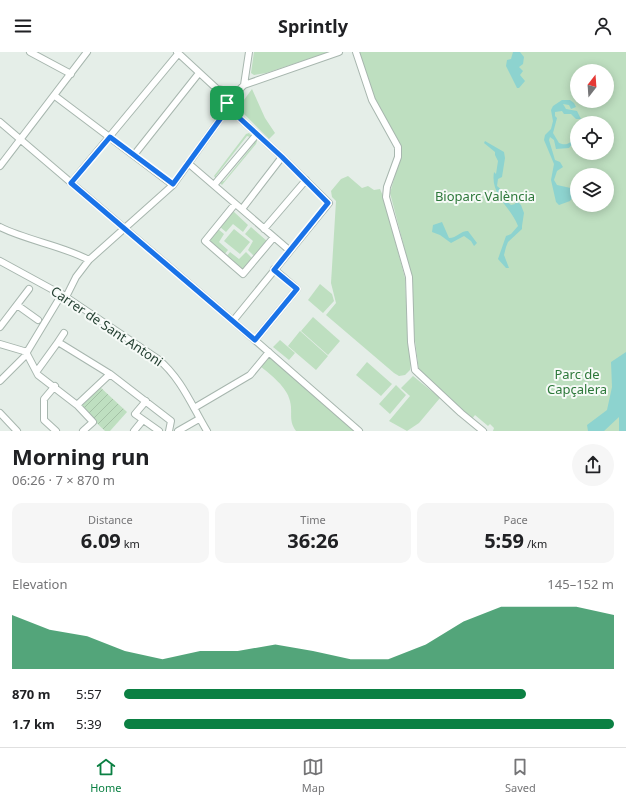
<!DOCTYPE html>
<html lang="en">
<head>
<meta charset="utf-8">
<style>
	body { margin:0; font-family:"Noto Sans",sans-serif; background:#f6f6f6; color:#202124; height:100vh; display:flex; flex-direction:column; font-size:15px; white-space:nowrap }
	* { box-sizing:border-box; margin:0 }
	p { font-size:13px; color:#757577 }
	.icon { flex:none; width:22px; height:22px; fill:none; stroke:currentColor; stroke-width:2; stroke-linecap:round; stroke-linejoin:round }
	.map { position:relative; height:379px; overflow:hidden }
	.drawer { display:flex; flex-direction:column; background:#fff; flex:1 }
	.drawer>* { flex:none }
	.needle { width:26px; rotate:17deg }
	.buttons { position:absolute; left:570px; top:12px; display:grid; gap:8px }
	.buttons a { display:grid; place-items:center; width:44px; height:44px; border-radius:50%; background:#fff; box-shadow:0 2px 10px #0003; font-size:20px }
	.pin { position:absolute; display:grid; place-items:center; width:34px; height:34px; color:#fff; margin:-17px; border-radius:8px; box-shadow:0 2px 6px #0006 }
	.round { display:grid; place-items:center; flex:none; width:42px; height:42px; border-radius:21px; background:#f6f6f6 }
	.overview { display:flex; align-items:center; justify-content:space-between; height:68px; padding:0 12px }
	h1 { font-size:22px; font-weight:700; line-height:30px }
	.metrics { display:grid; grid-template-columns:repeat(3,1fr); gap:6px; height:68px; padding:4px 12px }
	.metrics div { display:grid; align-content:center; border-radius:10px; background:#f6f6f6; text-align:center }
	.metrics b { font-size:20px; font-weight:700 }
	.metrics small { font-size:11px; font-weight:400 }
	.metrics p { font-size:11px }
	.chart { height:112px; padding:8px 12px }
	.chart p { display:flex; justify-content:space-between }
	.chart svg { width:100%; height:72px; margin-top:4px; fill:#0b8043; opacity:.7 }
	ul { padding:0 12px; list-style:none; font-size:13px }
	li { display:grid; grid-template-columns:64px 48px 1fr; align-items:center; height:30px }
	li i { height:10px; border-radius:5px; background:#0b8043 }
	header { display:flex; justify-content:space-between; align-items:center; height:52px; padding:0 12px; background:#fff; font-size:18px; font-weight:700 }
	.dock { display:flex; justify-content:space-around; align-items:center; height:56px; border-top:1px solid #e0e0e0; background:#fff; font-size:11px; color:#757577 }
	.dock a { display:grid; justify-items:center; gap:2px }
	.dock .selected { color:#0b8043 }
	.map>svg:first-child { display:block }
	.green { fill:#bedfc0; fill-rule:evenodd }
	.garden { fill:url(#garden-furrows) }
	.water { fill:#8dd3cf }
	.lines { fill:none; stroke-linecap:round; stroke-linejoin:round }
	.minor-casing { stroke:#a7b6ae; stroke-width:8 }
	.minor { stroke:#fff; stroke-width:6 }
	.route-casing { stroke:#fff; stroke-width:8 }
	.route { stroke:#1a73e8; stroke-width:5 }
	.labels { text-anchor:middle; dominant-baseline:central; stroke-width:4; stroke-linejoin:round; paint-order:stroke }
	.park-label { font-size:13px; fill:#2d783a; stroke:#f6faf7 }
	.street-label { font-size:13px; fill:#244032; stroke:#f6faf7 }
</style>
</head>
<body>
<header><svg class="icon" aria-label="menu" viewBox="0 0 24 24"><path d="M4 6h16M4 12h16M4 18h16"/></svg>Sprintly<svg class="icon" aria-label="person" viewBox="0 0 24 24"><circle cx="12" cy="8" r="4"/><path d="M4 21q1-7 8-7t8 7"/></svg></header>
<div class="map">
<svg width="626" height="379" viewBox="0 0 626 379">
	<defs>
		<pattern id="garden-furrows" width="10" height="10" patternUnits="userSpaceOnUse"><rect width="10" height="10" fill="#bedfc0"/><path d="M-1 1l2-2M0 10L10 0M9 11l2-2" fill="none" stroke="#a3c0a5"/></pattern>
	</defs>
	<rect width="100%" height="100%" fill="#e5eee8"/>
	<path class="green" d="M254 0H329L266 21 254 23 251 21Z
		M359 0H626V379H493L494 376 490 372 488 374 475 363 472 367 419 319 414 281 412 225 390 141 402 99 400 91 374 46ZM577 19H607V49H577ZM577 71H607V101H577ZM577 123H607V153H577Z
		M252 37 265 66 275 81 269 87 238 56Z
		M249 81 252 84 250 85 247 84 216 124 217 128 214 124 246 82Z
		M254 86 257 89 256 92 222 133 219 130 224 129 254 92Z
		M348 124 362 136 368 134 374 138 380 137 383 144 405 226 408 292 411 311 410 318 405 323 399 324 394 321 326 263 336 251 331 231 336 149 332 145 331 139 341 127Z
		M233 159 248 173 243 180 233 172 226 180 219 174Z
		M251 175 267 189 254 204 248 198 253 189 245 182Z
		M218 177 224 182 219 190 228 198 223 204 207 189Z
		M234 177 250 190 240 202 224 189Z
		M230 200 239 207 246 200 253 207 242 220 226 205Z
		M320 232 332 242 334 249 323 261 308 248Z
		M313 265 340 289 328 303 301 279Z
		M300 279 328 304 316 318 288 294Z
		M280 288 295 301 289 308 273 295Z
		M268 304 355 379H296C288 368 293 361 290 349 287 335 271 323 260 314Z
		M367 310 392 332 381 344 356 323Z
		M413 324 440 346 419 371 407 379 389 369 410 344 401 336Z
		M396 333 406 343 390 362 379 352Z"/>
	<path class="garden" d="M100 335 127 360 110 379H105L79 354Z"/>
	<path class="water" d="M513 0H520L524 5 523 12 519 15 523 19 520 23 525 29 519 36H517L506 14 507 8 511 7Z
		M562 48H570L574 51 576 55 571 57 569 53 563 52 566 57 577 59 581 67H576L571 62H564L562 59 555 60V64L557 66 553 81 559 91C568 95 570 89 577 86V90L573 91 569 96 556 97 554 88 550 85 549 88 555 108 560 110 563 115 557 119 554 128 557 133 575 137V141L570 149 559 153 556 150 551 128 554 112 544 88 545 83 551 77 553 69 551 58 553 54Z
		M485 89 504 100 505 106 502 125 498 127 497 134C505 139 504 148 511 153L515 152 516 148 521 153 524 161 522 174V177L508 190 506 195 504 203 509 216H506L498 207 506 184 511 182 518 174C511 155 490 143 494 120L496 122 498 109 495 103V100L484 91Z
		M442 170 449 186C457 186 460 179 468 179L477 191 474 194 471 189 464 184 451 191 440 183 432 180 433 173Z
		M626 300V379H619V365L604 379H588L587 373 607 358 612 335 611 310Z"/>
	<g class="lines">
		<defs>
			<path id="minor" d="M30 0 71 22
				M177 0 217 37 225 49
				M356 0 372 48 398 95V105L387 135 386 145 409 225 411 290 415 318 461 361 483 379
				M244 33 249 0
				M217 37 233 40 236 41 238 47 233 53 228 52 225 49 226 44 231 40
				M236 41 244 33 339 0
				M55 44 173 133
				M231 53 234 61 282 105 329 151 233 269
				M0 70 233 269 359 379
				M134 103 199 21
				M188 111 289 198
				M0 114 87 0
				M71 131 178 2
				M214 133 257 82
				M235 152 205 189 243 222 274 185
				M242 157 282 105
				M0 175C28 189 61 193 89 208
				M264 177 306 128
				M0 209 66 245 158 307C181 326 192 354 207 379
				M66 245 76 225 89 208 173 133 230 53
				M17 253 38 268
				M0 275 29 237
				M255 288 297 237 274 217
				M58 290 64 281
				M0 292 27 300
				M27 300V302L38 323 77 353 93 370 83 379
				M27 300 62 242
				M37 319 58 290 110 322 171 369 169 379
				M0 329 27 302
				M55 334 44 347V368L56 379
				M146 349 135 362 159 379
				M77 353 110 322
				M194 356 250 323 269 300
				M0 361 17 379
				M134 379 143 368
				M178 379 199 367"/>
		</defs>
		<use href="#minor" class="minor-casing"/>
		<use href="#minor" class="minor"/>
	</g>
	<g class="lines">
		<defs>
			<path id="route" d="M227 51 231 53 234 61 282 105 328 151 274 218 297 237 255 288 71 131 110 85 173 132 226 59Z"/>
		</defs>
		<use href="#route" class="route-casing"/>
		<use href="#route" class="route"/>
	</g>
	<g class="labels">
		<g class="park-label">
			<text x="485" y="144">Bioparc València</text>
			<text x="577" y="322">Parc de<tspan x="577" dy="15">Capçalera</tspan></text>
		</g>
		<g class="street-label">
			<text transform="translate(107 274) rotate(34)">Carrer de Sant Antoni</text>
		</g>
	</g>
</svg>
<div class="buttons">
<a><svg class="needle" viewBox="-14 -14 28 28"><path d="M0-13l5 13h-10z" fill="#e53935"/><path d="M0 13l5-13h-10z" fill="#757577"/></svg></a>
<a><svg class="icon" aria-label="locate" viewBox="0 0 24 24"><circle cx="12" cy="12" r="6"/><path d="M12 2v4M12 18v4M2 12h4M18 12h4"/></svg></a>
<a><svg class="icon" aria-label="layers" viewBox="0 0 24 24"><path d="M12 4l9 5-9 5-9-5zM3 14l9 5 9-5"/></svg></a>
</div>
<div class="pin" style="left:227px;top:51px;background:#1e9e55"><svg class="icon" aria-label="arrive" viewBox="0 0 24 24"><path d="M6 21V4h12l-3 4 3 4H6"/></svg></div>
</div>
<section class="drawer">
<div class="overview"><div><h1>Morning run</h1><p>06:26 · 7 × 870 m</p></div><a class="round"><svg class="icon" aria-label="share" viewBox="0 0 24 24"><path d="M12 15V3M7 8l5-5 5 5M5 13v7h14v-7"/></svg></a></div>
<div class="metrics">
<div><p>Distance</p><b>6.09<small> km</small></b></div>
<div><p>Time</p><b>36:26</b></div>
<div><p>Pace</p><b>5:59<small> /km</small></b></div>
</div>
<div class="chart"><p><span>Elevation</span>145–152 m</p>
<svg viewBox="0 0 160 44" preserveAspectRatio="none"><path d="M0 44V11L10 20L20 24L30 33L40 38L50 33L60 33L70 29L80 33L90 38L100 38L110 29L120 15L130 6L140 6L150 6L160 11V44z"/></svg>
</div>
<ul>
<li><b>870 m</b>5:57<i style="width:82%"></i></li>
<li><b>1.7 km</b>5:39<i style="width:100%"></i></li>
</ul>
</section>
<nav class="dock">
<a class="selected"><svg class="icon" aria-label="home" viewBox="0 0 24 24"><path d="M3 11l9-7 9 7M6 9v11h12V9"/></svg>Home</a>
<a><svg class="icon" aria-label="map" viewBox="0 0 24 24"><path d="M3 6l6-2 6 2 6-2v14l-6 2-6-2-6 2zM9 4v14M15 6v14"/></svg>Map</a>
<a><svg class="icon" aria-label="saved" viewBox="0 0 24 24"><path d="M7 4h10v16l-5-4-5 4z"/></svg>Saved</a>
</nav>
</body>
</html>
